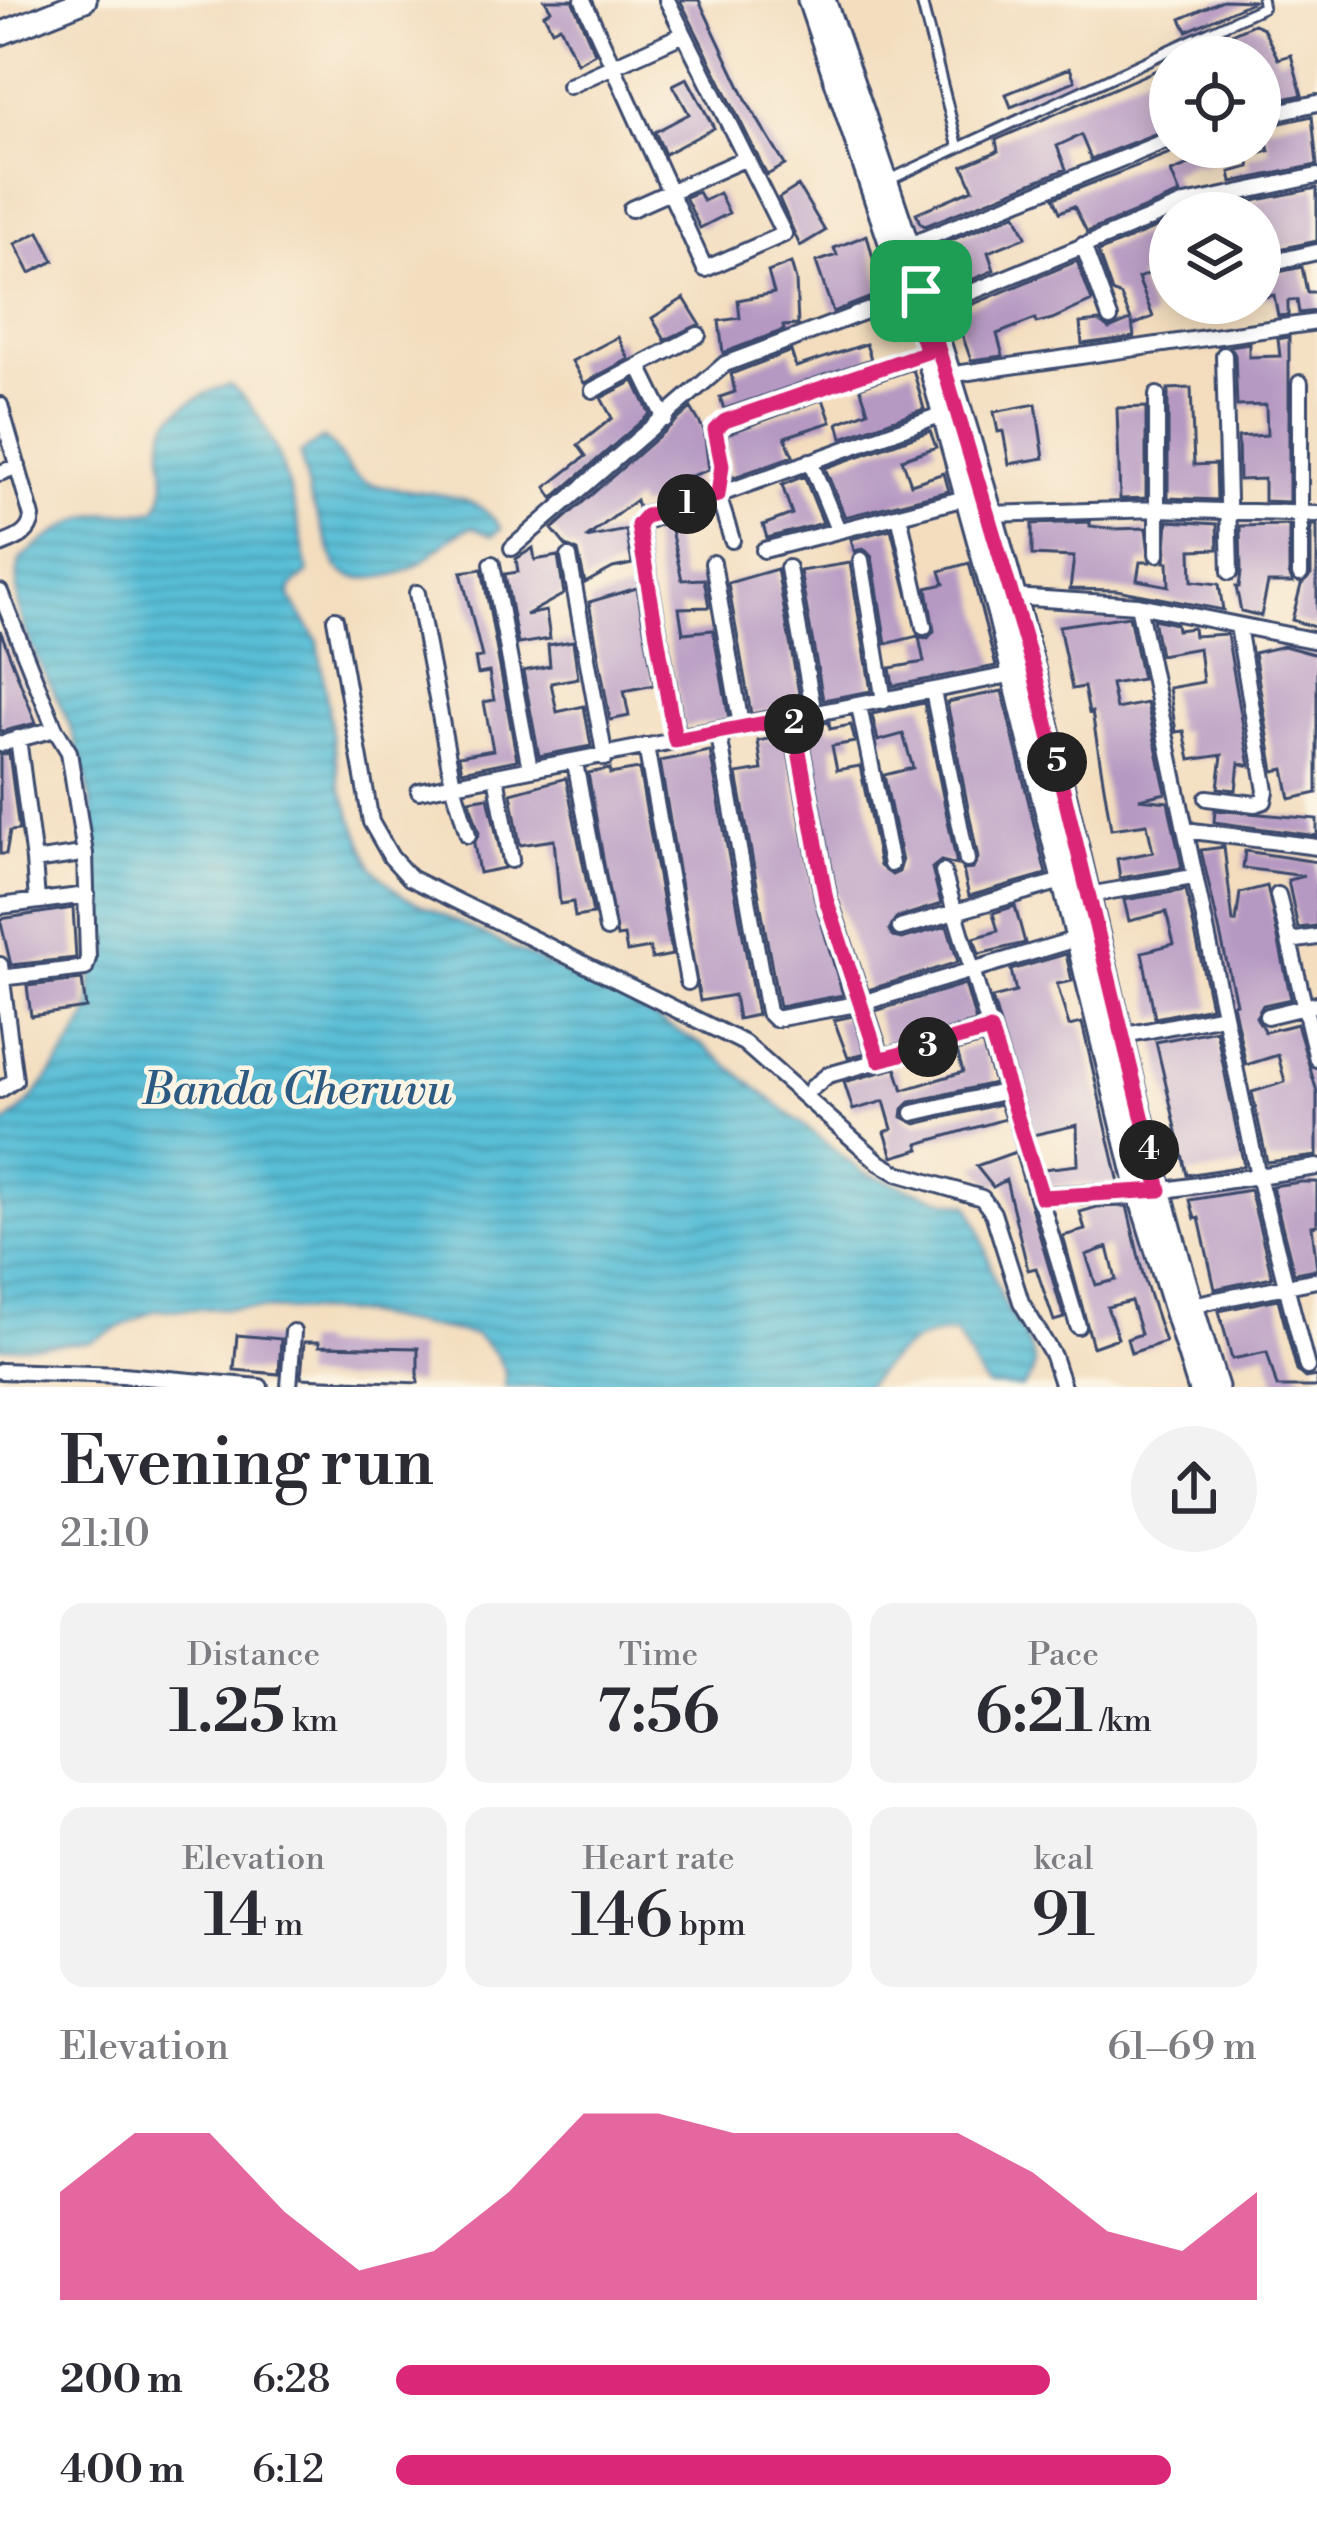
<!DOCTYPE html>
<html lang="en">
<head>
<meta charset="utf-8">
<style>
	body { margin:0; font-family:"Libre Bodoni",serif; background:#f2f2f3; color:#2b2b33; height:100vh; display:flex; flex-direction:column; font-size:45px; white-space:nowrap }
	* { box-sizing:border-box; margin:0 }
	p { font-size:39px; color:#7c7c81 }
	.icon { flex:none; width:66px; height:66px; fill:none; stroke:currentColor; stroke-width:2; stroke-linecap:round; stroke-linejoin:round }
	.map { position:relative; height:1387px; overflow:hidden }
	.details { display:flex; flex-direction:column; background:#fff; flex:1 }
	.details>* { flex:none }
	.controls { position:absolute; left:1149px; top:36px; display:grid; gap:24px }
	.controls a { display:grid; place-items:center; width:132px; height:132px; border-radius:50%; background:#fff; box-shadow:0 6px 30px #0003; font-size:60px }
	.pin { position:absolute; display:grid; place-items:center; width:102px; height:102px; color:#fff; margin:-51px; border-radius:24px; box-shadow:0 6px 18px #0006 }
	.km { position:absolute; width:60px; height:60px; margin:-30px; border-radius:50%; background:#222; color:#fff; font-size:33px; line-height:60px; text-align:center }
	.round { display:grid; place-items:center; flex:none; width:126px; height:126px; border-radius:63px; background:#f2f2f3 }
	.head { display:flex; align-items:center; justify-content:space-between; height:204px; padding:0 60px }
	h1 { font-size:66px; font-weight:600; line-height:90px }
	.stats { display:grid; grid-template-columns:repeat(3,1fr); gap:18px; height:204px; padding:12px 60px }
	.stats div { display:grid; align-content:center; border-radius:24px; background:#f2f2f3; text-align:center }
	.stats b { font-size:60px; font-weight:600 }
	.stats small { font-size:33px; font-weight:400 }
	.stats p { font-size:33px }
	.chart { height:336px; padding:24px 60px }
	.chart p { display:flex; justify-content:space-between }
	.chart svg { width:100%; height:216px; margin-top:12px; fill:#db2777; opacity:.7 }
	ul { padding:0 60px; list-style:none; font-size:39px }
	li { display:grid; grid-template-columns:192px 144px 1fr; align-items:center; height:90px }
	li i { height:30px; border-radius:15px; background:#db2777 }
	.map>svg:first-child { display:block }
	.water { fill:url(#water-rules); stroke:#3a769a; stroke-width:3 }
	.building { fill:#b699c2; fill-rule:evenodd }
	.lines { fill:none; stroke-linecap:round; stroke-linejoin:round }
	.lane-casing { stroke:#3b496c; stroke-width:14 }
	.street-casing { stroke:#3b496c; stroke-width:20 }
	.secondary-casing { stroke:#3b496c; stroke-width:27 }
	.lane { stroke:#fff; stroke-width:8 }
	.street { stroke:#fff; stroke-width:14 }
	.secondary { stroke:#fff; stroke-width:21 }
	.route-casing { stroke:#fff; stroke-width:24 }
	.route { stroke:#db2777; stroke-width:15 }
	.labels { text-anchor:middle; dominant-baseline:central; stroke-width:9; stroke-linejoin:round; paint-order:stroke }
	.water-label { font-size:45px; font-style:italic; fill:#2d5a82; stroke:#fcf5e5 }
</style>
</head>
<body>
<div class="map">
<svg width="1317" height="1387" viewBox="0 0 1317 1387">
	<defs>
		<pattern id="water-rules" width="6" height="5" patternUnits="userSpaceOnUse" patternTransform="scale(3)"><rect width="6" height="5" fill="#58bed6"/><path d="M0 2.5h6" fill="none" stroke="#489bb1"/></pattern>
	</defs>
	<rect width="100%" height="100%" fill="#fcf5e5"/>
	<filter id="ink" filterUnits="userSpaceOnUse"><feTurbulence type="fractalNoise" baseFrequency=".00833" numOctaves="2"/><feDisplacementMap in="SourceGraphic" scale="24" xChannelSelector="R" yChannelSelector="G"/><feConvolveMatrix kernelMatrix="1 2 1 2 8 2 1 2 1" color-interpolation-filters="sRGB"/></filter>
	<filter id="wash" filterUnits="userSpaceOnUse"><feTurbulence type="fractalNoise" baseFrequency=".004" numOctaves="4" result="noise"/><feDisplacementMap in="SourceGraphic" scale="48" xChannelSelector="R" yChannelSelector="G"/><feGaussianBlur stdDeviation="2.7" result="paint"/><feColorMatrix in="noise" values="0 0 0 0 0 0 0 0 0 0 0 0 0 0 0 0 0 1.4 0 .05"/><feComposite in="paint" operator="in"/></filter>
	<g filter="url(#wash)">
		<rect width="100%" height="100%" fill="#f3ddbe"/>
		<path class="water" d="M230 385C280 423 297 512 308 573L291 588 290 597 318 642 340 786 372 867 401 895 625 1002 704 1046 862 1172 940 1199 968 1204C986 1235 988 1270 1004 1302 1014 1322 1031 1341 1034 1363 1035 1373 1030 1380 1022 1387L986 1385C972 1369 969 1350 955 1334 915 1330 888 1359 865 1387H505V1371L495 1353 475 1335 348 1312 233 1308 155 1310 90 1342 0 1348V1126C28 1114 81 1036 91 1007 90 901 111 828 69 724 48 672 5 619 20 560 42 541 76 516 106 513 123 512 138 514 155 510 182 472 138 437 186 405 200 396 213 388 230 385Z
			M323 438C343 450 344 475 369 483 411 497 475 484 501 529L492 536 473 527C434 540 431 571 382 577 363 579 352 581 337 568L309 495 300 454Z"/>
		<g id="blocks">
			<path class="building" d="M545 0H572L595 53 577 63 560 26 552 30 544 14 551 10Z
				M680 0H699L747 102 785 165 767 175Z
				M1223 0 1254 1 1187 31 1181 19Z
				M1254 24 1263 28 1278 59 1291 55 1302 95 1260 104V57H1179Z
				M1170 64V96L1161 100 1170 128 1091 159 1081 135 1057 146 1066 169 925 226 920 223 916 213 973 189 963 166 998 151 996 140Z
				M1070 68 1075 81 1011 107 1006 94Z
				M687 78 714 128 665 154 655 132 689 114 673 85Z
				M1312 116 1317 165 1232 182 1230 172 1250 167 1247 157 1269 151 1263 127Z
				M1185 147H1215L1219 160 1197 165 1196 162 1171 172 1180 194 1087 232 1074 206 1060 212 1054 198Z
				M798 186 825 231 800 246 779 198Z
				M1317 188V241L1260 253V213H1227L1226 210 1258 200Z
				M698 192 703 201 719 193 729 213 700 228 685 197Z
				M1016 214 1026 237 988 252 994 270 946 291 929 249Z
				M1170 222V265L1138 278 1153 317 1134 325 1132 322 1134 337 1082 344 1080 323 1099 321 1109 329 1131 320 1121 296 1112 292 1098 252Z
				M39 232 54 261 30 273 15 244Z
				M867 235 882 293 833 312 816 262 837 255 834 248Z
				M1077 261 1092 301 1052 319 1036 323 1035 319 997 334 1003 356 971 360 954 312Z
				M791 263 796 280 798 325 783 326 784 330 723 353 719 321 740 318 738 300 774 293 768 272Z
				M1302 267 1307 292H1317V311L1299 313 1297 300 1288 301V315L1278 316 1274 295 1260 298V276Z
				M684 298 700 324 665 340 652 318Z
				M618 337 629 359 584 383 572 361Z
				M1289 337V502L1264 501V479L1239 480 1238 437 1267 435 1266 405 1237 406 1235 355 1230 346 1249 343V357L1280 356 1278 339Z
				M866 344 871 359 724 409 720 397 735 392 731 374 791 351 796 367Z
				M913 369 924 409 842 438 838 423 868 411 860 387Z
				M634 381 650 414 553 498 546 487 586 456 578 445 612 418 601 398Z
				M1191 388 1194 465 1216 464 1217 500 1168 498V389Z
				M823 399 831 422 785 437 793 456 732 478 727 434Z
				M1036 404 1044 458 1009 464 1003 431 998 432 994 412Z
				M1146 407V498L1120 499 1117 408Z
				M691 408 704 430 709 470 691 476 696 490 638 508 636 500 586 538 626 530 632 564 613 568 585 583 578 551 566 546 552 529Z
				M930 431 936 447 902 459 911 484 944 473 949 491 845 517 825 468Z
				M804 476 823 523 767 538 763 525 792 514 782 485Z
				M669 521 682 580 704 579 709 607 679 608 683 633 713 630 729 719 684 727 649 529Z
				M1168 521 1217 524 1218 549 1191 550 1192 581 1219 584 1223 610 1117 590 1070 589 1074 557 1032 555V524L1090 522V526L1114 529 1146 528 1150 562H1140L1137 580 1169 586 1168 562H1165Z
				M1289 525V574L1293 583H1268L1261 616 1241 611 1236 587H1239L1241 572 1240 526Z
				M1311 525H1317V628L1292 620 1301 585 1311 575Z
				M891 529 918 636 886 644 872 557 864 549 854 551 851 539Z
				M533 548 535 560 558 556 564 594 526 615 546 611 550 639 518 644 505 574 518 572 516 559Z
				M850 563 871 691 823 700 800 571Z
				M969 563 996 666 893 686 890 668 924 662 919 637 928 638 934 631 927 588 944 584 940 571Z
				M482 569 517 760 462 771 459 756 493 750 484 702 494 700 489 672 478 674 475 658 482 657 461 572Z
				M777 569 801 705 751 714 728 583Z
				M637 588 654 685 624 691 629 716 610 720 589 602Z
				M1129 616 1142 679 1111 684 1116 709 1147 703 1166 793 1139 799 1168 802 1182 868 1120 878 1117 859 1153 852 1147 824 1111 829 1092 712 1089 713 1084 687 1072 689 1059 626Z
				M1153 619 1176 624 1177 630 1193 628 1194 636 1227 634 1250 766 1239 763 1236 790 1218 788 1222 755 1190 760 1184 731 1176 732 1169 688 1203 682 1199 648 1160 655Z
				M0 630 36 723 0 732Z
				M573 641 578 678 551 683 557 712 584 706 591 746 539 756 523 671 550 666 548 645Z
				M1284 646 1317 655V793L1290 799 1284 769 1274 771 1254 653Z
				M1002 691 1046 874 969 896 963 870 973 869 978 858 947 702Z
				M924 703 957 865 941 861 932 868 941 904 896 918 889 930 893 937 902 939 947 926 958 962 868 990 837 896 806 727 829 722 830 729 851 725 855 742 832 746 837 770 860 766 880 866 892 875 899 872 902 862 884 775 913 768 903 734 878 741 872 714Z
				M785 736 815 901 843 995 779 1007 737 774 762 770 758 741Z
				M710 751 757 1015 738 1019 734 995 700 1001 660 761Z
				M9 753 19 830 10 831 6 854H0V755Z
				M610 769V774L639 769 672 955 652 959 650 948 627 952 624 936 617 937 588 773Z
				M566 778 593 914 575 917 573 902 560 904 554 840 520 845 511 793Z
				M488 797 504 868 479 873 474 844 479 833 469 800Z
				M1215 810 1317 819V836L1214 822Z
				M1224 847 1233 922H1236L1240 893 1267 886 1291 999 1263 1005 1256 1017 1265 1032 1297 1024 1317 1092V1156L1267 1162 1252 1092 1285 1082 1278 1055 1246 1065 1233 1004 1236 1003 1201 850Z
				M1245 851 1317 862V926L1298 928 1288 880 1304 876 1243 868Z
				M1186 890 1211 1007 1155 1018 1142 952 1174 944 1166 912 1129 921 1124 900Z
				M1015 906 1025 943 979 954 974 938 998 931 993 913Z
				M73 908 76 958 11 965 0 919Z
				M1066 954 1072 981 1057 984 1069 1026 1082 1023 1119 1183 1048 1186 1043 1169 1078 1165 1077 1125 1033 1135 992 998 1016 992 1011 970Z
				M82 980 86 1008 31 1016 27 986Z
				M965 984 976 1022 887 1047 875 1011Z
				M853 1016 865 1053 848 1058 834 1020Z
				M1216 1030 1244 1166 1187 1175 1156 1042Z
				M982 1044 994 1083 910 1102 903 1109 902 1117 916 1124 1000 1104 1005 1119 918 1144 920 1149 893 1157 885 1132 892 1129 884 1101 853 1110 844 1082 896 1068 903 1090 963 1072 957 1051Z
				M1015 1152 1064 1318 1054 1321 1036 1268 1028 1270 1006 1180 993 1187 976 1166Z
				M1301 1182H1317V1225L1312 1226 1317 1269 1294 1273 1272 1186Z
				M1250 1190 1272 1277 1215 1289 1199 1218 1195 1219 1190 1200Z
				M1127 1206 1143 1275 1165 1342 1131 1353 1127 1339 1141 1334 1131 1301 1107 1307 1118 1338 1093 1347 1063 1236 1085 1230 1080 1212 1097 1207ZM1108 1247 1116 1280 1096 1285 1086 1255Z
				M1278 1299 1297 1371 1305 1378 1317 1376V1387H1277L1267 1352 1232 1359 1219 1311Z
				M237 1335 281 1339 279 1374 234 1370Z
				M304 1342H319V1346L418 1348V1383L301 1378Z"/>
		</g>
	</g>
	<g filter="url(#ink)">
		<use href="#blocks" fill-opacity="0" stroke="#3b496c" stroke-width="3"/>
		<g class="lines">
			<defs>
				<path id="lane" d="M921 0 958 146
					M889 180 1263 7 1262 0"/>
				<path id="street" d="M583 0 705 269 784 234 667 0
					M569 86 684 34
					M1260 116 1317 103
					M631 209 746 158
					M1083 245 1110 318
					M907 246 1170 139
					M1260 265 1317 252
					M928 310 1185 204 1317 176
					M1224 355 1230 572
					M639 366 665 419
					M948 375 1317 322
					M1300 383V574
					M593 390 698 335
					M0 405 32 517C30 535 15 539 0 545
					M810 461 838 530
					M0 473 18 466
					M986 514 1159 509 1317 514
					M899 515 924 627
					M732 540 718 495 721 465 715 429 725 421 927 352
					M512 548 725 364 917 292
					M764 550 969 497
					M1157 554V395
					M569 557 605 758
					M861 560 884 701
					M713 563 741 725
					M492 564 530 769
					M788 568 814 714
					M0 592 55 729 69 752 85 854 88 958 85 968 0 978
					M417 593 453 784 468 835
					M1013 597 1138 605 1317 641
					M1138 605 1258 1176 1307 1367
					M335 619 371 822 391 857 410 878 744 1043 880 1163 897 1173 982 1198 993 1213 1021 1302 1053 1356 1063 1387
					M933 691 967 860
					M859 706 891 864
					M793 719 826 899 879 1060
					M718 730 768 1012 775 1019 862 1003 1076 939
					M18 738 34 861 75 855
					M675 740 637 525 646 516 718 495 943 414
					M0 744 55 729
					M646 746 688 982
					M575 763 607 929
					M496 776 511 860
					M419 791 1020 673
					M1207 798 1255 804 1264 801 1266 791 1238 626
					M1185 830 1317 847
					M34 861 37 901
					M943 872 1078 1326
					M1088 895 1193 877
					M1278 895 1317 1059
					M0 906 87 895
					M900 928 1065 880
					M1290 941 1317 937
					M0 965 15 1080 0 1090
					M1267 1016 1317 1004
					M1120 1036 1223 1016
					M812 1088 828 1075 990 1030
					M913 1113 1007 1091
					M1042 1197 1139 1194 1317 1167
					M1191 1305 1317 1280
					M0 1371 123 1375 260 1387
					M289 1387 293 1332"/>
				<path id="secondary" d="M809 0 906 290
					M824 0C902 222 977 447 1035 675 1096 913 1142 1153 1217 1387
					M0 34 85 0
					M930 365 999 615 1139 1194 1199 1387"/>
			</defs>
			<use href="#lane" class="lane-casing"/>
			<use href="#street" class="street-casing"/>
			<use href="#secondary" class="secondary-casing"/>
			<use href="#lane" class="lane"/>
			<use href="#street" class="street"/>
			<use href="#secondary" class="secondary"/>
		</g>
	</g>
	<g class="lines" filter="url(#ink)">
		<defs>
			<path id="route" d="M921 291 1034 670 1160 1190 1042 1197 990 1030 879 1060 826 899 793 718 675 740 638 525 646 516 718 495 722 465 715 430 725 421 927 352 908 296Z"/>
		</defs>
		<use href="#route" class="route-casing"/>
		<use href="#route" class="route"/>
	</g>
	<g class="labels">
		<g class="water-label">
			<text x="297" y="1090">Banda Cheruvu</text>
		</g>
	</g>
</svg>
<div class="controls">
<a><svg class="icon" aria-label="locate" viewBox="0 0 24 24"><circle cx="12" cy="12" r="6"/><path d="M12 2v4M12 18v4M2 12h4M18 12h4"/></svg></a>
<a><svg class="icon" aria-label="layers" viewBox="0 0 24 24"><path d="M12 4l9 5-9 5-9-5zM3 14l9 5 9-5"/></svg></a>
</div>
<div class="pin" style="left:921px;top:291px;background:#1e9e55"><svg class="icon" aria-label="arrive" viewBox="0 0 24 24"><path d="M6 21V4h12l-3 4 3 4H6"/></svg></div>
<b class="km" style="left:687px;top:504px">1</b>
<b class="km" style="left:794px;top:724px">2</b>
<b class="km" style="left:928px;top:1047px">3</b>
<b class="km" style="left:1149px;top:1150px">4</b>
<b class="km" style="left:1057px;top:762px">5</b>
</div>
<section class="details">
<div class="head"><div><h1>Evening run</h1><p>21:10</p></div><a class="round"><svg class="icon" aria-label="share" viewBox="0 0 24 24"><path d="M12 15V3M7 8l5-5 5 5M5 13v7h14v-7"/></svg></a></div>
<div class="stats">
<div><p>Distance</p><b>1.25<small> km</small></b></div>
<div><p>Time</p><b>7:56</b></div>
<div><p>Pace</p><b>6:21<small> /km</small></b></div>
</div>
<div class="stats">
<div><p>Elevation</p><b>14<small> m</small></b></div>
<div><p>Heart rate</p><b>146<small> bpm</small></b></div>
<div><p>kcal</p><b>91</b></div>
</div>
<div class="chart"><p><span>Elevation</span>61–69 m</p>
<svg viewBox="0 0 160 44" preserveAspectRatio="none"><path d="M0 44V22L10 10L20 10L30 26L40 38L50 34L60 22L70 6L80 6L90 10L100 10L110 10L120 10L130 18L140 30L150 34L160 22V44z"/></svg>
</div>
<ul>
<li><b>200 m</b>6:28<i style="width:76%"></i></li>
<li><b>400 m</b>6:12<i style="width:90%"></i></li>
</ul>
</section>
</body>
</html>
